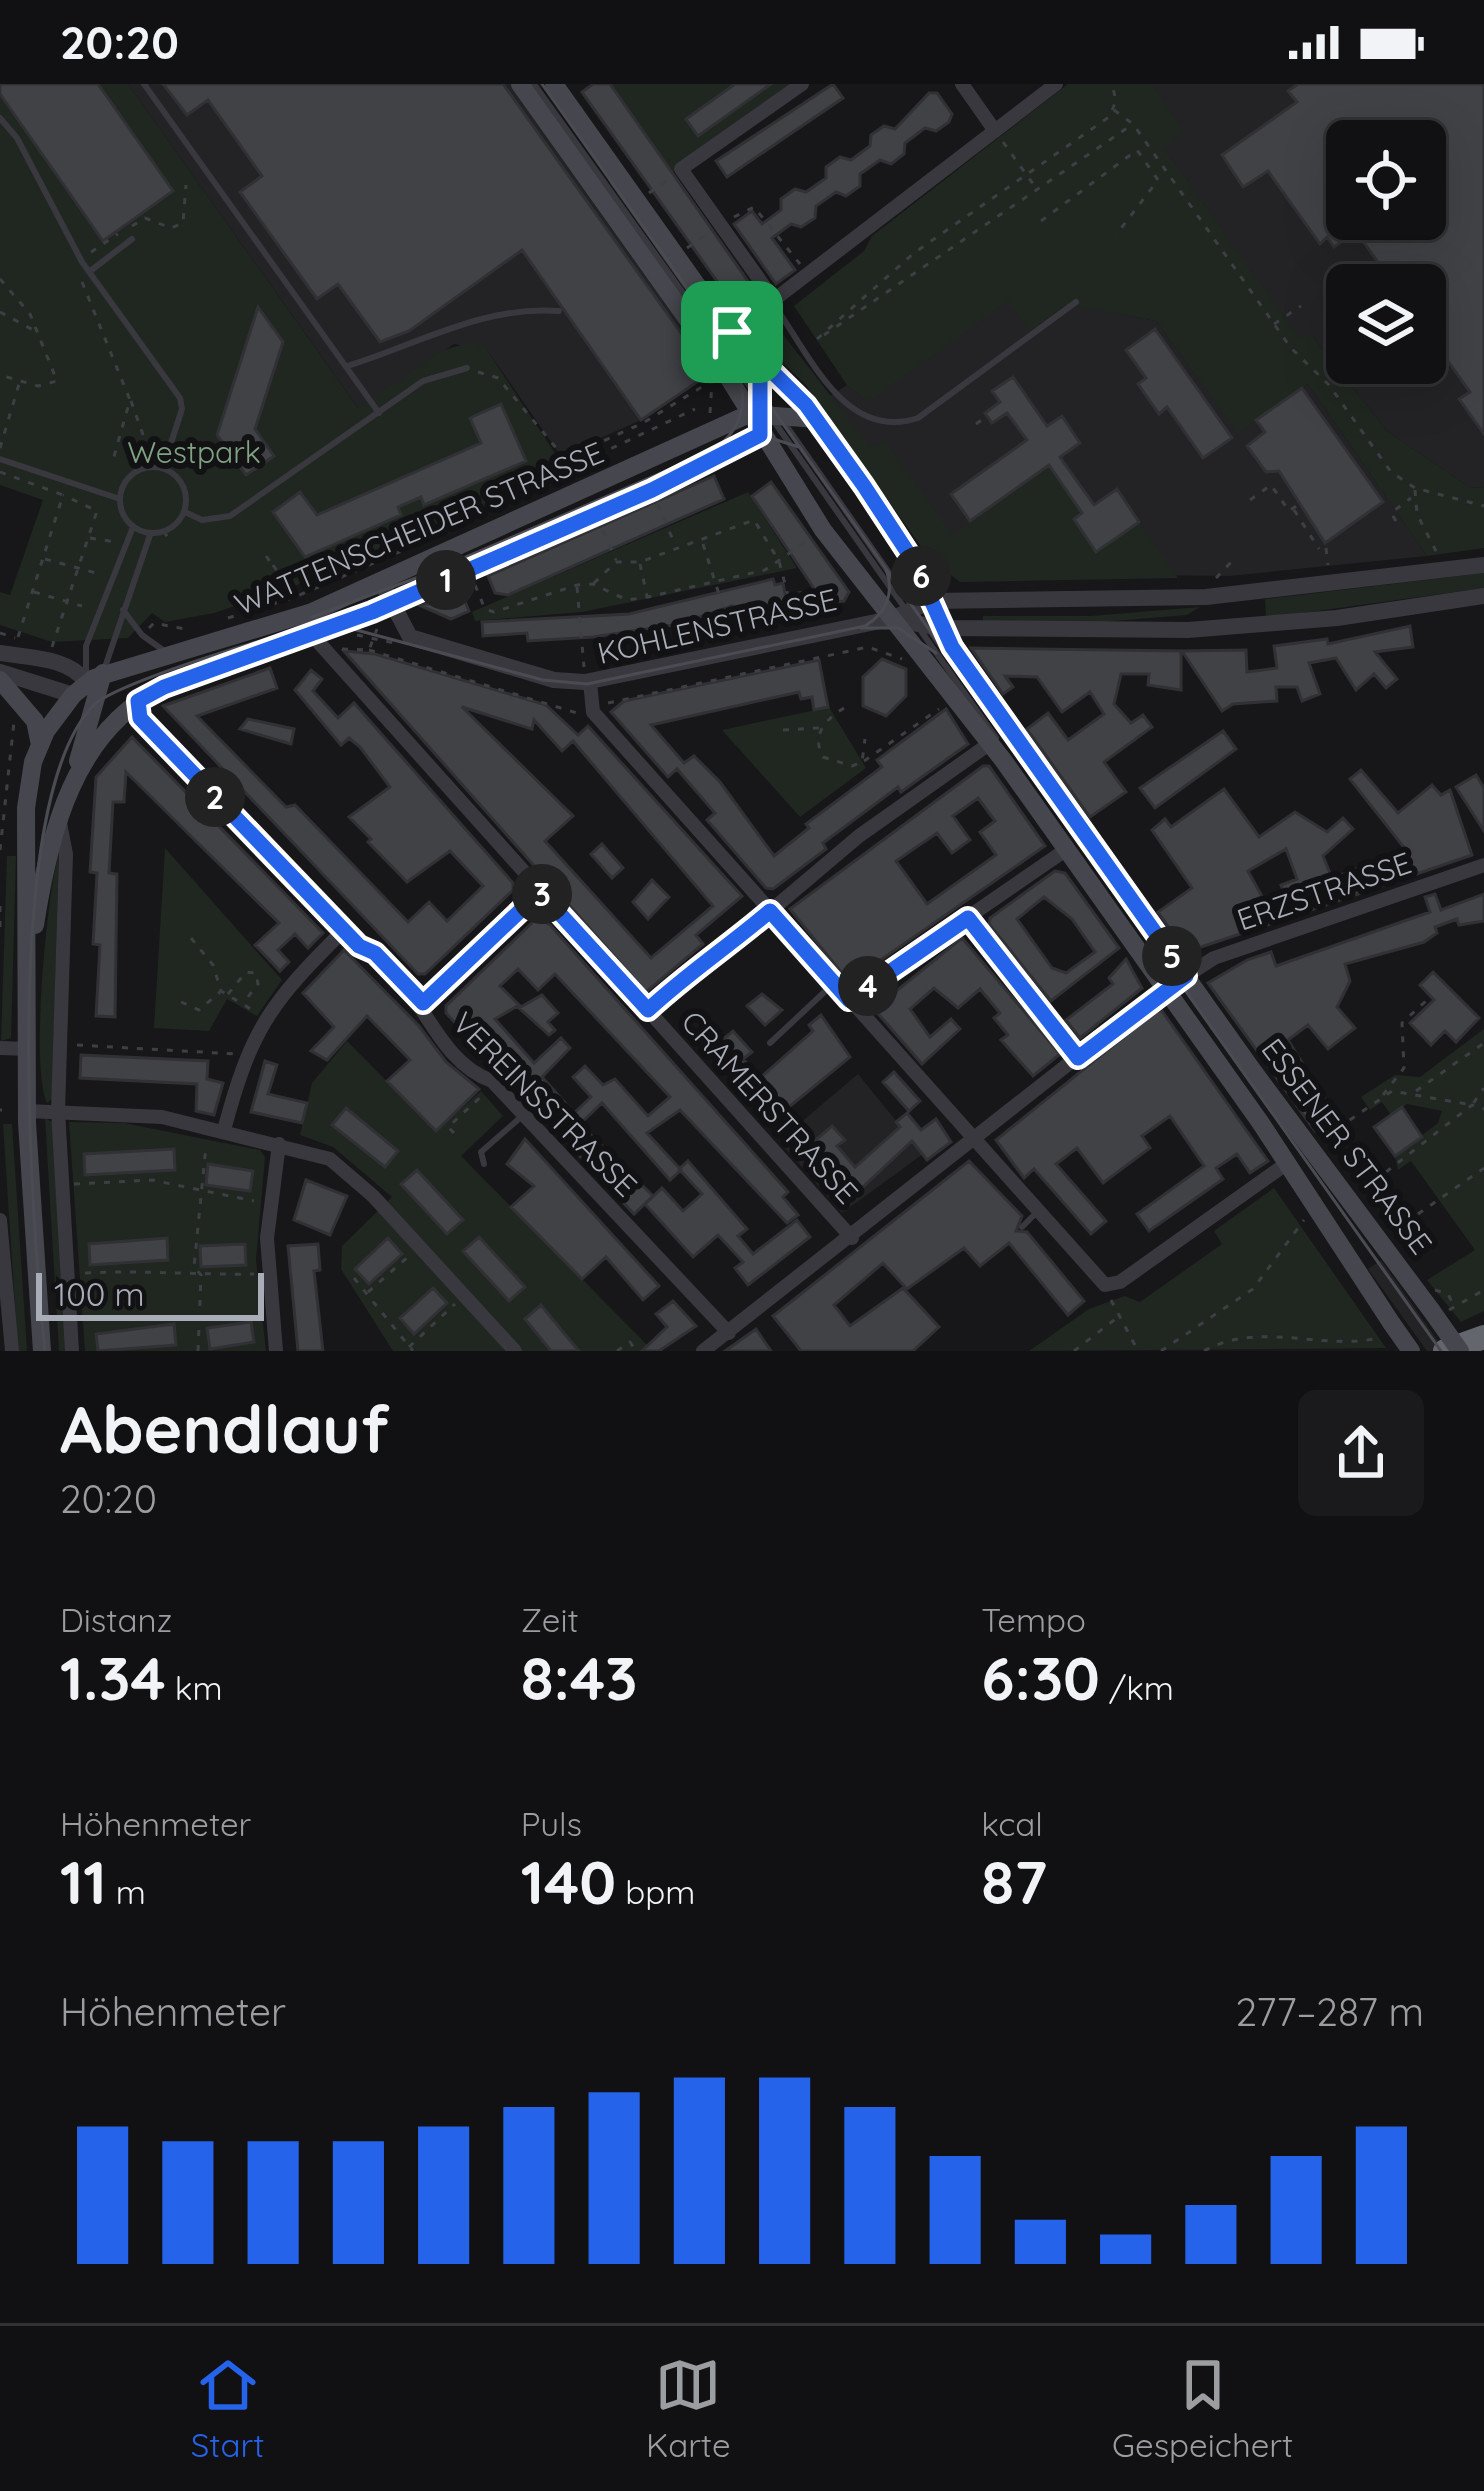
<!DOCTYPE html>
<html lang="de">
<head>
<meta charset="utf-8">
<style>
	body { margin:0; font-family:Quicksand,sans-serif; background:#1a1a1c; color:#f1f3f6; height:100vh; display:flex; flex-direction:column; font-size:45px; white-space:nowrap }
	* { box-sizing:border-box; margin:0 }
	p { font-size:39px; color:#9c9da0 }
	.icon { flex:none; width:66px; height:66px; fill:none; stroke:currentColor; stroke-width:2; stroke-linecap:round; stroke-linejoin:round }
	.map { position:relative; height:1267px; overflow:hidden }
	.drawer { display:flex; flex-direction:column; background:#111113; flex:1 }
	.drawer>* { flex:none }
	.controls { position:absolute; left:1326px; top:36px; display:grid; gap:24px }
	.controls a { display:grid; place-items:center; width:120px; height:120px; border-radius:18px; background:#111113; box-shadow:0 12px 48px #0002,0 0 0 3px #303133; font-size:60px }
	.scale { position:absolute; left:36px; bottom:30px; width:228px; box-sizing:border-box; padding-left:12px; border:6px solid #a9adb8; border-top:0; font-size:33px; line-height:42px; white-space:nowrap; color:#a9adb8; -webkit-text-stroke:9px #121214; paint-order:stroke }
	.pin { position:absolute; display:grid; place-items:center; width:102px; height:102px; color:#fff; margin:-51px; border-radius:24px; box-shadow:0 6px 18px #0006 }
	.km { position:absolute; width:60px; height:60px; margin:-30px; border-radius:50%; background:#222; color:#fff; font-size:33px; line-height:60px; text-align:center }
	.round { display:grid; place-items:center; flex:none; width:126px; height:126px; border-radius:18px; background:#1a1a1c }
	.overview { display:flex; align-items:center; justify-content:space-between; height:204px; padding:0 60px }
	h1 { font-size:66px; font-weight:700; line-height:90px }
	.stats { display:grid; grid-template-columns:repeat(3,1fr); gap:18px; height:204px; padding:12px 60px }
	.stats div { display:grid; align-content:center }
	.stats b { font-size:60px; font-weight:700 }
	.stats small { font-size:33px; font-weight:400 }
	.stats p { font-size:33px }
	.chart { height:336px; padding:24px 60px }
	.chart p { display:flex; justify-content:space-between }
	.chart svg { width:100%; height:216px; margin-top:12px; stroke:#2563eb; stroke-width:6 }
	.status { display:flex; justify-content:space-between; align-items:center; height:84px; padding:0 60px; background:#111113; direction:ltr }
	.status svg { height:33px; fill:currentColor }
	.tabs { display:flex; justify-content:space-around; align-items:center; height:168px; border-top:3px solid #303133; background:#111113; font-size:33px; color:#9c9da0 }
	.tabs a { display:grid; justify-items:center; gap:6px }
	.tabs .current { color:#2563eb }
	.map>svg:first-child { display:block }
	.built { fill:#232326; fill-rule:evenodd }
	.green { fill:#1f2720 }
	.building { fill:#414246; stroke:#313135; stroke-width:3; fill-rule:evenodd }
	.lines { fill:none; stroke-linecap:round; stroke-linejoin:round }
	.path { stroke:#3e3f45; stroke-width:3; stroke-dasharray:6 9; stroke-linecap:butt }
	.service { stroke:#38383e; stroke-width:6 }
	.minor { stroke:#38383e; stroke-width:14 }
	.tertiary { stroke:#38383e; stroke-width:16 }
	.secondary { stroke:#46474e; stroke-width:18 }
	.motorway { stroke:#64666e; stroke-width:24 }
	.tram { stroke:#4b4c53; stroke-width:3 }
	.secondary-bridge { stroke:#46474e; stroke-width:18 }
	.route-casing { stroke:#fff; stroke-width:24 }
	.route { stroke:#2563eb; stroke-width:15 }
	.labels { text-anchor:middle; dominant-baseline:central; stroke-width:12; stroke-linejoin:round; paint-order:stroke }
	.park-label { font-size:30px; fill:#80a384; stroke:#121214 }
	.street-label { font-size:30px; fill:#a9adb8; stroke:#121214 }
</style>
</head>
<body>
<div class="status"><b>20:20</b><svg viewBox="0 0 49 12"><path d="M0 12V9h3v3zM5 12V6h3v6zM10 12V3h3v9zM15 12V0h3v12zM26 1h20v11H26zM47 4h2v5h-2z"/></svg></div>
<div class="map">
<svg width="1484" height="1267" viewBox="0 0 1484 1267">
	<rect width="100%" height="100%" fill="#171719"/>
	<path class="built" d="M128 0H513L715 284 641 336 561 372 487 266 454 260 359 325Z
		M1151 0H1484V404L1469 403 1387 347 1310 249 1300 256 1163 63ZM1347 57H1425V135H1347ZM1347 201H1425V279H1347Z
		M1008 216 1066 219 1156 237 1238 348 1308 300 1427 472 1229 492 977 489 827 314 847 301 869 317Z
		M858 990 923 1070 842 1129 779 1057Z
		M1381 1176 1445 1267H1427L1368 1185Z"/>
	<path class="green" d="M0 0H128L358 324 441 267 471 258 487 266 566 386 547 392 550 399 470 434 414 446 373 472 329 481 297 501 214 529 165 538 152 529 128 554 52 558 0 541V508L10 511 43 416 0 401Z
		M610 0H794L651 104 640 46 619 61 606 43 629 26Z
		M1068 0H1151L1184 48 1164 64 1300 255 1310 249 1387 347 1469 403 1484 404V464L1427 472 1308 300 1238 349 1156 237 1066 220 1030 247 1008 217 869 318 847 301 794 222 864 167 872 152Z
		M774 239 870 362 886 359 953 451 1049 381 1082 429 1074 436 1096 467 1139 438 1178 494 960 498 930 475 805 300 755 252Z
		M748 408 797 484 582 528 475 537 472 528Z
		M1484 489V504L1266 534 1265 515Z
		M1200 523 1187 531 1090 539 983 537V532H1091Z
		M829 623 866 684 800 733 722 646Z
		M165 764 282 896 257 932 227 915 209 947 154 944Z
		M59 767 52 1015 47 1019C30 983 47 810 59 767Z
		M7 772H16L11 954 1 957Z
		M1484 945V1227L1461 1238 1427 1196 1475 1166 1411 1077 1398 1086 1395 1072 1438 1039 1442 1027 1407 1020 1391 1031 1382 1018 1370 1026 1361 1013 1395 991 1420 993Z
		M347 957 436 1047 481 1007 503 1032 461 1072 653 1267H393L341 1185 342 1162 392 1113 333 1063 300 1051 312 999Z
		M45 1034 52 1038 67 1267H59Z
		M69 1038 124 1039 260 1066 265 1073 256 1176 266 1267H85Z
		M3 1040H12L27 1267H18Z
		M1274 1104 1386 1264 1029 1267 1089 1225 1125 1212 1140 1218 1222 1160 1214 1147Z"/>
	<path class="building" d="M0 0H98L173 107 103 157 0 10Z
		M163 0H503L704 281 700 284 706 292 641 336 522 166 409 247 380 258 338 200 317 215 240 108 262 92 208 16 187 31Z
		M593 0H610L759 213 739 228 582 8Z
		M735 0H771L698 52 686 35Z
		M833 0 843 14 727 93 716 77Z
		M1298 0H1484V350L1459 315 1470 308 1425 245V201H1356L1381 183 1356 147 1334 163 1327 153 1320 160 1268 87 1243 103 1222 71 1297 18 1288 7ZM1347 57H1425V135H1347Z
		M929 9H937L952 30 949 38 936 47 925 44 905 59 904 70 891 80 880 76 860 90V102L846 112 836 108 816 122 815 134 801 143 791 140 772 154 795 186 776 200 734 140 752 127 762 140 781 126V115L795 105 806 108 826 94V83L840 73 851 76 870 62 871 51 884 42 895 45Z
		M258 223 283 258 255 345 274 372 246 391 217 351Z
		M1155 245 1232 354 1203 374 1167 323 1159 330 1138 300 1146 294 1126 266Z
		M1013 293 1047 342 1062 332 1080 359 1060 373 1094 421 1117 405 1139 438 1096 468 1074 435 1082 429 1049 381 970 437 951 410 1027 356 1007 329 992 339 985 329 1000 318 992 307Z
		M1302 304 1383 418 1325 459 1279 387 1266 388 1247 362 1265 348 1256 336Z
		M501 320 526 377 424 421 421 413 398 423 401 431 305 473 273 428 300 408 317 431 481 359 470 334Z
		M714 392 724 415 508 511 495 509 488 492Z
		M771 398 849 508 844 517 795 522 793 510 815 506 752 412Z
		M773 495 775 501 783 499 787 520 741 529 732 522 680 540 593 553 528 557 527 549 483 552 482 538 629 530Z
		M461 508 469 527 451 535 421 522Z
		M1410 542 1413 563 1375 568 1397 595 1386 604 1374 590 1356 606 1336 574 1309 579 1320 610 1302 617 1297 603H1276L1277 617 1233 620 1222 627 1182 567 1246 566 1247 588 1277 584 1274 562 1327 555 1328 560Z
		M971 564 1181 567V606L1148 601 1149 590H1121L1114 620 1131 639 1143 631 1152 643 1104 678 1126 708 1090 733 1027 645 1048 629 1068 656 1104 630 1090 608 1062 628 1037 593 1005 592 1013 603 1003 610Z
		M344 567 375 570 546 621 578 651 588 642 742 812 696 851 703 860 646 908ZM462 623 532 645 534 636 562 667 573 657 713 822 651 874 545 757 573 732Z
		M882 575 906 585V612L886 632 863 622V593Z
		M819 576 828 623 814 626 812 613 801 615 799 608 651 641 684 679 694 672 720 698 774 772 809 744 806 740 882 683 877 676 946 625 968 660 901 708 898 703 823 759 826 765 773 805 766 804 707 736 715 729 677 685 668 693 611 628 624 617Z
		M270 584 277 604 197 632 286 723 295 721 408 838 429 818 447 837 483 802 450 767 407 798 368 758 371 755 349 733 390 703 360 663 349 654 341 661 295 606 311 586 322 595 313 607 338 634 354 619 513 799V806L425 890H418L163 622Z
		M248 635 294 645 291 660 240 645Z
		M1223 647 1236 665 1155 724 1140 704Z
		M132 653 323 849 308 864 295 850 278 866 289 878 280 887 255 861 279 839 126 688 124 718H113L109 789 117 790 115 933 96 932 100 861 93 860 97 789 90 788 96 693Z
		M983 682H989L1045 762 849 898 790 825ZM978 714 995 737 980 748 996 771 927 820 896 777 937 749 952 769 970 756 953 732Z
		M1361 686 1398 729 1432 701 1441 711 1450 706 1472 771 1294 832 1281 801 1297 795 1286 765 1248 787 1276 838 1186 868 1158 828 1192 804 1152 746 1165 735 1171 743 1224 705 1259 753 1295 728 1327 748 1343 734 1353 745 1323 772 1332 794 1406 766 1350 695Z
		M1476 691 1484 704V747L1456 703Z
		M602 760 623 784 612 794 591 770Z
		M1055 787 1065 789 1119 864 1051 917 989 840 990 834ZM1044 813 1072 835 1095 868 1066 889 1052 884 1017 835Z
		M652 796 669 813 648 835 633 818Z
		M1435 810 1441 826 1484 810V837L1459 841 1457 835 1435 843 1437 849 1424 858 1345 880 1350 897 1337 923 1355 944 1328 965 1308 941 1288 956 1335 1032 1315 1047 1208 899 1247 876 1271 868 1276 882 1430 828 1425 813Z
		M537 834 550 841 788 1108 783 1113 798 1131 787 1139 680 1026 647 1049 681 1086 670 1096 602 1019 580 1040 653 1112 634 1130 446 929V922ZM518 885 538 906 555 890 670 1013 648 1032 615 995 603 1001 585 982 573 993 591 1013 574 1029 542 993 570 964 561 954 534 979 495 935 519 921 500 902Z
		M962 854 1060 970 1033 992 1001 956 1008 951 994 934 1000 929 980 905 958 924 934 904 910 925 930 953 951 935 960 945 922 980 874 925Z
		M344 866 419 942 446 978 479 1005 436 1047 387 997 410 976 367 932 327 976 311 967 334 943 303 909Z
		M1126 875 1142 904 1080 954 1066 936 1113 900 1109 894Z
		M1433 888 1479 934 1456 958 1445 947 1431 961 1410 939 1434 916 1420 901Z
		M762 910 782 926 765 941 747 922Z
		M542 911 558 929 548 938 555 946 549 951 519 924Z
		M1156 927H1162L1268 1077 1250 1089 1237 1070 1216 1084 1223 1095 1149 1147 1137 1130 1204 1082 1170 1032 1142 1052 1150 1064 1103 1099 1077 1064 1056 1080 1106 1137 1091 1150 1034 1085 1024 1094 996 1056Z
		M821 931 850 973 777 1033 714 963 733 947 752 968 743 975 760 994 813 947 809 941Z
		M81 971 208 977 207 995 223 999 214 1031 196 1027 197 1000 80 994Z
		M265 977 277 981 268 1010 307 1019 302 1039 251 1028Z
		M894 988 920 1017 909 1027 883 998Z
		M1402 1023 1422 1053 1395 1072 1374 1043Z
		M346 1024 398 1067 385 1083 332 1041Z
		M907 1029 921 1046 936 1035 951 1058 927 1076 912 1057 848 1117 805 1065 832 1042 845 1056 837 1062 855 1083 900 1043 896 1038Z
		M525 1055 659 1202 643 1216 606 1173 582 1195 511 1123 534 1102 507 1080Z
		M174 1065 175 1086 85 1091 84 1070Z
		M688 1077 747 1145 738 1152 753 1170 797 1136 810 1153 748 1201 735 1184 743 1178 718 1151 693 1173 645 1120 662 1104 683 1127 702 1110 679 1085Z
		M969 1077 1022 1132 1016 1147 1027 1148 1084 1217 1068 1231 1009 1159 980 1182 964 1164 907 1205 883 1179 834 1221 850 1242 903 1204 939 1243 913 1267H801L773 1232Z
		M208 1080 253 1087 250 1107 206 1101Z
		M417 1086 463 1136 447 1150 401 1100Z
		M306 1096 347 1112 330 1151 294 1136Z
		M479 1153 525 1203 509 1217 463 1167Z
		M167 1154 168 1176 90 1181 89 1160Z
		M388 1154 402 1170 369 1200 355 1185Z
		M245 1160 246 1181 201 1183 200 1162Z
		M318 1160 320 1186 314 1187 323 1267H298L288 1162Z
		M433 1204 447 1219 414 1250 400 1234Z
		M673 1217 696 1242 659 1267H642L667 1243 656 1230Z
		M541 1221 563 1248 579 1267H551L525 1235Z
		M251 1238 254 1258 210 1265 207 1244Z
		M174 1240 176 1261 98 1267 96 1250Z
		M756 1245 771 1267H725Z"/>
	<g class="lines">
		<path class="path" d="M1114 26 1133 40 1291 264 1329 301 1391 388 1415 404 1484 422
			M1003 58 1036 104
			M649 109 670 94
			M734 133 754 123 800 180
			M1041 137 1137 66 1158 96 1116 151
			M132 142 145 134 171 144 183 139 186 101
			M687 164 709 149
			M91 168 118 150
			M0 195 30 230 57 297 38 302 0 291
			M82 198 130 316 113 376
			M0 228 35 247
			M1274 240 1301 222
			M824 251 1133 40
			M817 255 914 169 1109 33 1116 17 1112 0
			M478 288 498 294 572 383 695 325
			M131 317 146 359
			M710 329 712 298
			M976 340 987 332
			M0 364 19 300
			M563 375 643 339 713 296
			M0 388 63 411 18 553
			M555 399 554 394 568 391
			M1415 406 1417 430 1437 469
			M1250 416 1271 401 1289 427 1301 419
			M658 420 675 461
			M1294 426 1319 465
			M1396 437 1391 429 1411 414
			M164 447 170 458
			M603 447 616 476
			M90 454 116 458
			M703 460 733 554
			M1326 464 1328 481
			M266 472 271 479
			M45 475 96 489
			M640 480 647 512
			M273 481 279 490
			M1216 494 1235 474
			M594 499 616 478H640L754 436 779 477 795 538
			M475 501 485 525 494 528 577 501 593 500 627 516 648 513 765 486 807 457
			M577 503 584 583
			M34 508 82 522
			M228 534 295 513 420 459
			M149 544 154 539 190 546
			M0 549 15 554
			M357 551 394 559
			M52 563 97 427 63 411
			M342 565 369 566 377 545
			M369 566 577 629
			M608 619 868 563 902 575
			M844 624C825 636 811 651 823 673L852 682 862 678 865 655
			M783 646 819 644
			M864 677 939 625
			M0 766 14 638
			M0 822V843
			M191 854 213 881 221 907 254 927
			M228 910 246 888 256 889 258 900 244 918
			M181 918 199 926 220 908
			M77 961 236 970
			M1416 1007 1484 959
			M1383 1011 1404 984 1402 939 1427 916
			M0 1026H2
			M454 1049 448 1043 485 1009
			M1325 1053 1392 1007 1472 1021 1484 1004
			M1386 1088 1472 1021 1484 1025
			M74 1100 152 1096 254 1117
			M1418 1130 1484 1084
			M85 1189C143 1186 196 1191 254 1190
			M354 1194 413 1267
			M1435 1206 1448 1210 1454 1222
			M368 1208 410 1171
			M1111 1216 1138 1267
			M1449 1226 1484 1206
			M409 1263 455 1220
			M198 1267 201 1191 194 1183 206 1062
			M617 1267 630 1258 636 1267
			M1074 1267 1118 1233
			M1161 1267 1253 1205 1304 1136
			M1204 1267C1260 1236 1320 1267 1379 1254"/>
		<path class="service" d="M144 0 379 329
			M534 0 755 310
			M0 34 17 54 82 178 180 314 182 325 163 384
			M613 98 747 288
			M89 188 132 155
			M774 221C810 271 845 358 918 334L1076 218
			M347 282C416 261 484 221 559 227
			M773 336 906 526
			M783 337 913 523
			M0 375 120 415
			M120 416a33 33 0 1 1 66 0a33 33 0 1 1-66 0Z
			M185 428 202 436 230 432 423 297 467 284
			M123 526 142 551 167 569
			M928 544 1119 811
			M921 547 996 654
			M104 586 150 451
			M86 589V562L133 443
			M770 959 834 899
			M484 1080 481 1068 521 1033
			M1022 1143 1037 1128"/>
		<path class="minor" d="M962 0 995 47
			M766 205 681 85 802 0
			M732 248 1056 0
			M312 551 852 1154
			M590 598 593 628 1105 1201 1120 1198 1286 1080
			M138 617 140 634 359 862C421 889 429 974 492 997L729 1249
			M60 739 66 770 58 1027 72 1267
			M968 834 1078 974
			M1186 892 1214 874 1484 781
			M849 915 1067 765
			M423 919 540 808
			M648 926 712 867 728 863 859 752 989 660
			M0 964 27 965
			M27 1027 162 1033 330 1075 373 1112 515 1267
			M224 1046C251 945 270 919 344 846
			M0 1136 12 1267
			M276 1267 267 1154 279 1060
			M703 1267 1165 904"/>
		<path class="tertiary" d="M381 498 410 553 554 596 585 598 890 535 942 544 1188 546 1337 534 1484 512
			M891 535 932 517 1206 513 1484 481
			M0 569C29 574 68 573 86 598
			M0 588 73 611"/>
		<path class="secondary" d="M520 0 725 288 823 446 1003 676 1260 1038 1392 1240
			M554 0 752 279 762 305 763 338
			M732 248 806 321 889 436 968 586 1253 987 1431 1226
			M0 596 35 637 40 661
			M78 677 103 589
			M35 841C49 750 74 646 164 603L372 528 652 406 761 351
			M42 1267 27 1039 26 724 33 678 46 647 73 611 94 594 312 528 749 330 817 335"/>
		<path class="motorway" d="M1445 1267 1484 1253"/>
		<path class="tram" d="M542 0 1441 1267
			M720 364 761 351 799 363
			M312 533 424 491 710 368C740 349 751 319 736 286
			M861 544H898L936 569
			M45 1267C31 1134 0 715 94 621 117 598 298 542 334 540L543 596 587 600 865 542C888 528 895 507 885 483"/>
		<path class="secondary-bridge" d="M1431 1226 1460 1267
			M1392 1240 1411 1267"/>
	</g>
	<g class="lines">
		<defs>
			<path id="route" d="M732 248 806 321 864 402 914 478 952 563 1186 892 1078 974 968 834 849 916 770 827C729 862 688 889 648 926L540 808 423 919 375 869 359 862 140 634 138 617 164 603 372 528 652 406 760 351V294Z"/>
		</defs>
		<use href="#route" class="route-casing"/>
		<use href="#route" class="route"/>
	</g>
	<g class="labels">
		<g class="park-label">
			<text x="194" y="368">Westpark</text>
		</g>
		<g class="street-label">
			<text transform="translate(419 444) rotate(-23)">WATTENSCHEIDER STRASSE</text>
			<text transform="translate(717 542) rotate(-13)">KOHLENSTRASSE</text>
			<text transform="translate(1324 807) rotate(-19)">ERZSTRASSE</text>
			<text transform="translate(545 1020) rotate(45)">VEREINSSTRASSE</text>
			<text transform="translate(770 1023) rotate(48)">CRAMERSTRASSE</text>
			<text transform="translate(1347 1062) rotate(53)">ESSENER STRASSE</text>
		</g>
	</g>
</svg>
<div class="controls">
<a><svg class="icon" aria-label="locate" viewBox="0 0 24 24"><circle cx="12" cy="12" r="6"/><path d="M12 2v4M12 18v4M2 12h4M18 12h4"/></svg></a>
<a><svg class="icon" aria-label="layers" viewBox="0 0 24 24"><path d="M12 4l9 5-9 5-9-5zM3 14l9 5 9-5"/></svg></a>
</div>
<div class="scale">100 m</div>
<div class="pin" style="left:732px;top:248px;background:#1e9e55"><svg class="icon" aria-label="arrive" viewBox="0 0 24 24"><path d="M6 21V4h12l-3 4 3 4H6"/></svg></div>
<b class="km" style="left:446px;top:496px">1</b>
<b class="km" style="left:215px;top:713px">2</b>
<b class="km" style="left:542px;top:810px">3</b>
<b class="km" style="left:868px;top:902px">4</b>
<b class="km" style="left:1172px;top:872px">5</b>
<b class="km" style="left:921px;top:492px">6</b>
</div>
<section class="drawer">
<div class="overview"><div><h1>Abendlauf</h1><p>20:20</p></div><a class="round"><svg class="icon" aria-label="share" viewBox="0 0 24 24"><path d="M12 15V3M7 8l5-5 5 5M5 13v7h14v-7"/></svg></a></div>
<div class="stats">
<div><p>Distanz</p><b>1.34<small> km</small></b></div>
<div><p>Zeit</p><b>8:43</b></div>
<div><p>Tempo</p><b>6:30<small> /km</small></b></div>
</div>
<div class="stats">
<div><p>Höhenmeter</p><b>11<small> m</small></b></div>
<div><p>Puls</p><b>140<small> bpm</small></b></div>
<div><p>kcal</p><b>87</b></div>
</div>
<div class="chart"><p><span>Höhenmeter</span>277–287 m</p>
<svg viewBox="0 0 160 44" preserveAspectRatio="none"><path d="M5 44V16M15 44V19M25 44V19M35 44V19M45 44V16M55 44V12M65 44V9M75 44V6M85 44V6M95 44V12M105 44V22M115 44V35M125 44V38M135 44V32M145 44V22M155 44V16"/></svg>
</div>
</section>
<nav class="tabs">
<a class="current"><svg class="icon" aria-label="home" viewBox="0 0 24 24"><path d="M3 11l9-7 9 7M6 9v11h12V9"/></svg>Start</a>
<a><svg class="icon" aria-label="map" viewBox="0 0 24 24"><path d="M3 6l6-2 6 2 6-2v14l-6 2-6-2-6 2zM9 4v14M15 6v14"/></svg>Karte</a>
<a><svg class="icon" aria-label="saved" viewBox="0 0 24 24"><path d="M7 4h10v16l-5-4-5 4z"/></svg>Gespeichert</a>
</nav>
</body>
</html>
